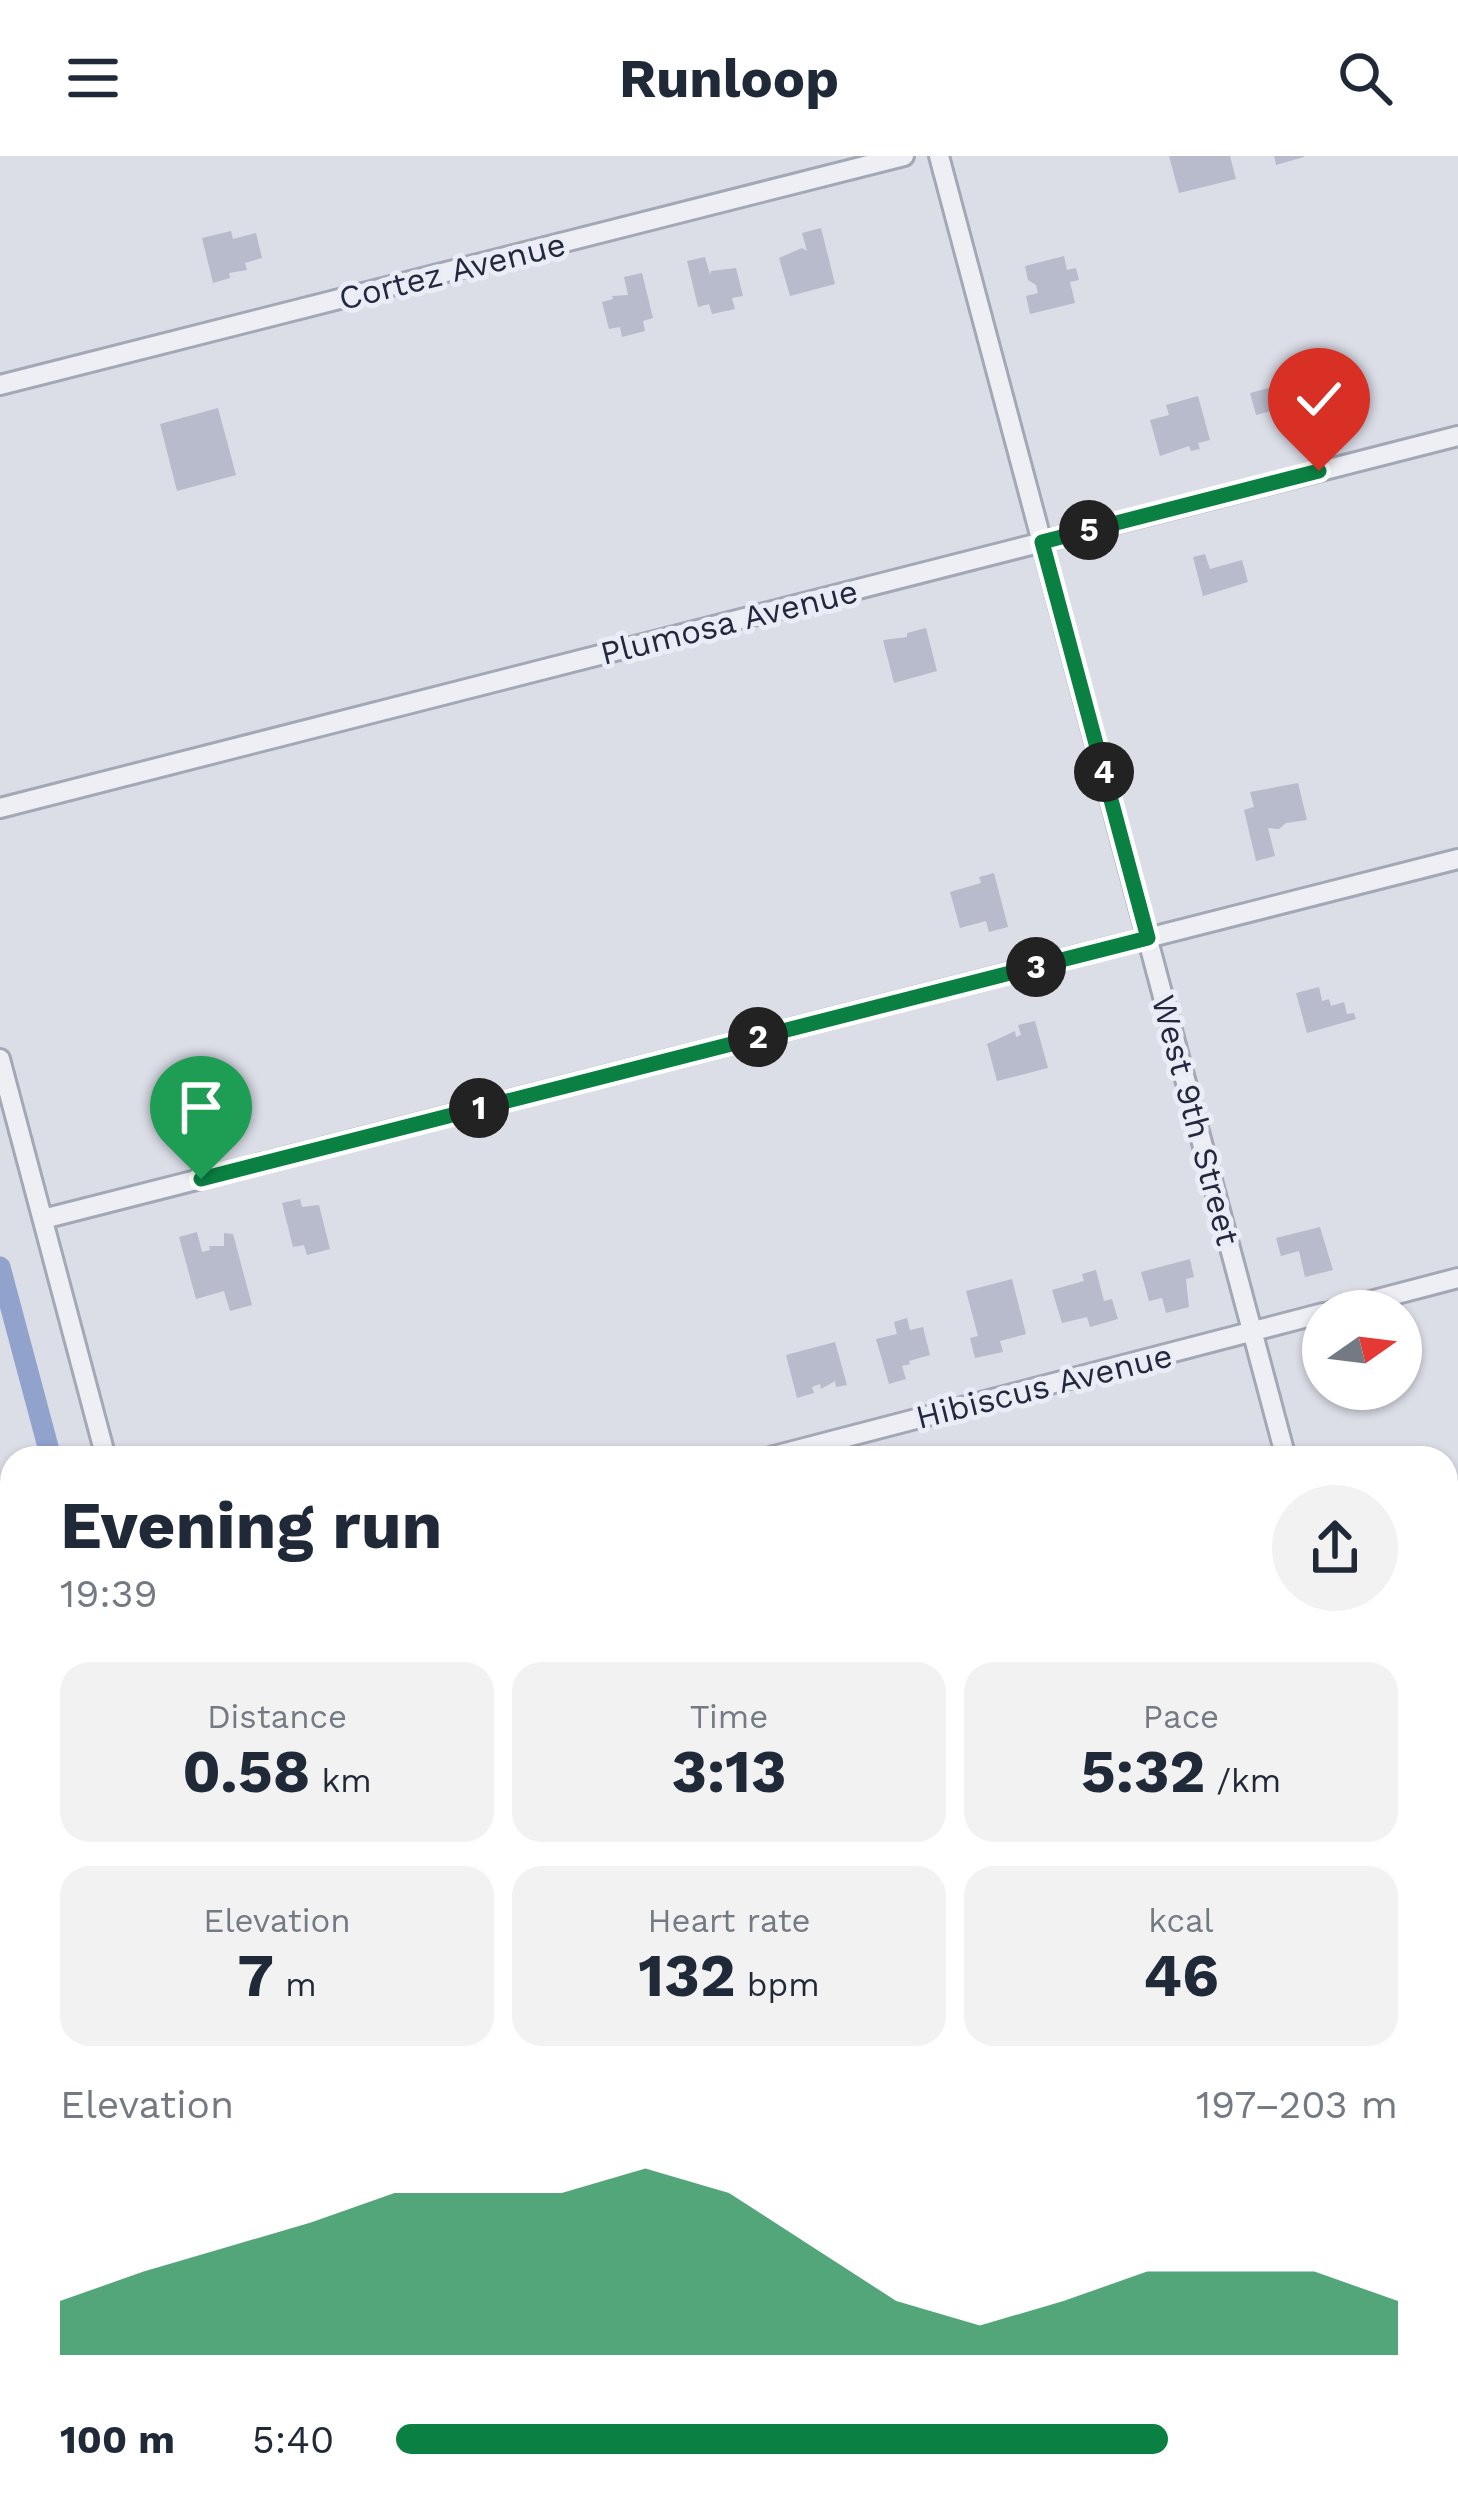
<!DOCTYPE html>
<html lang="en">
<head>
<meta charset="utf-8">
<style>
	body { margin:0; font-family:"Work Sans",sans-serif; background:#f2f2f3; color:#1f2937; height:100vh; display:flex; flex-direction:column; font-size:45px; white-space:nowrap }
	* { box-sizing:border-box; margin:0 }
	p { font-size:39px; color:#747a83 }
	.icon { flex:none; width:66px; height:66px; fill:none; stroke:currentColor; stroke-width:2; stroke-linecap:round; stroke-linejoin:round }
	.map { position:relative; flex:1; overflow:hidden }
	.panel { position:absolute; left:0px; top:1290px; width:1458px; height:1065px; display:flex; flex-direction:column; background:#fff; border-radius:36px 36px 0 0; box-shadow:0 3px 9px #0004 }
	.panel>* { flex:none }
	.needle { width:78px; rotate:76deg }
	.fabs { position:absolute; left:1302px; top:1134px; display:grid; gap:24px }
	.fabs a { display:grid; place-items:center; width:120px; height:120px; border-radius:50%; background:#fff; box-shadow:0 3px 9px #0004; font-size:60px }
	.pin { position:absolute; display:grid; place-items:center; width:102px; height:102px; color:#fff; margin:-123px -51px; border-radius:50% 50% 50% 0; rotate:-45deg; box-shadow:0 0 12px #0007 }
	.pin .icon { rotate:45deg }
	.km { position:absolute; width:60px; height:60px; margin:-30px; border-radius:50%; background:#222; color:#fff; font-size:33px; line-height:60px; text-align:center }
	.round { display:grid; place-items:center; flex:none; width:126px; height:126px; border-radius:63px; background:#f2f2f3 }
	.overview { display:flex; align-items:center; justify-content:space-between; height:204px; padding:0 60px }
	h1 { font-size:66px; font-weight:700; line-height:90px }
	.stats { display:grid; grid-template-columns:repeat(3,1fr); gap:18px; height:204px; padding:12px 60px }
	.stats div { display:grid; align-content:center; border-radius:30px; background:#f2f2f3; text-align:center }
	.stats b { font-size:60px; font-weight:700 }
	.stats small { font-size:33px; font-weight:400 }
	.stats p { font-size:33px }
	.chart { height:336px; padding:24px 60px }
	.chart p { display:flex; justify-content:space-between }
	.chart svg { width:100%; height:216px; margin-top:12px; fill:#0b8043; opacity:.7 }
	ul { padding:0 60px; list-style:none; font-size:39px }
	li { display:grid; grid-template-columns:192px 144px 1fr; align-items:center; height:90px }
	li i { height:30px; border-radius:15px; background:#0b8043 }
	header { display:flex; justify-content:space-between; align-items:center; height:156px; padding:0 60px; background:#fff; font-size:54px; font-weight:700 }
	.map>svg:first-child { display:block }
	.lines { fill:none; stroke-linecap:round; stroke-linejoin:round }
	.canal { stroke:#91a2cc; stroke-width:21 }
	.building { fill:#b8bbcb }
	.minor-casing { stroke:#a4a7b5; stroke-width:24 }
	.minor { stroke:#eeeff5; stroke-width:18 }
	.route-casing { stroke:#fff; stroke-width:24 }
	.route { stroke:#0b8043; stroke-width:15 }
	.labels { text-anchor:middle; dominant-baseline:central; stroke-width:10; stroke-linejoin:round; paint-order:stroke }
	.street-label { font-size:33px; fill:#23283f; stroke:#eaedf5 }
</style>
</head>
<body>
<header><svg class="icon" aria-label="menu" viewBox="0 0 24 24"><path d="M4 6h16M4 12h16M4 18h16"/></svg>Runloop<svg class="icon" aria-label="search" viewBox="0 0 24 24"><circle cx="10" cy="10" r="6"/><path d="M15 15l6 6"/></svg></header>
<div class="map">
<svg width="1458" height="2354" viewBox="0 0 1458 2354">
	<rect width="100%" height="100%" fill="#dbdde7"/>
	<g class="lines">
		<path class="canal" d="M0 1111 51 1302
			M330 2343 333 2354"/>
	</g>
	<path class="building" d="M1169 0H1230L1236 23 1179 37Z
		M1274 0H1304V1L1276 9Z
		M821 72 835 128 790 140 779 102 802 92 807 95 802 77Z
		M231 75 233 83 256 77 262 102 245 107 247 114 229 117 230 122 213 127 202 82Z
		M1064 100 1067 114 1076 112 1079 124 1070 126 1075 147 1030 158 1026 140 1038 137 1036 129 1028 124 1025 110Z
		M705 101 710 119 711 115 736 112 743 140 732 142 735 153 712 158 709 148 698 151 687 105Z
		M642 117 653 162 643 165 645 175 622 181 620 171 609 173 602 146 613 143 612 140 628 139 624 121Z
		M1293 226 1298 248 1256 259 1250 237Z
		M1198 240 1210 284 1198 287 1200 293 1191 295 1189 290 1160 300 1150 264 1169 259 1166 249Z
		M218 252 236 319 177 335 160 268Z
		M1205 398 1210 413 1242 404 1248 426 1203 440 1193 401Z
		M926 472 937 515 894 527 883 484 907 481V477Z
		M1298 627 1307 664 1286 667 1279 673 1268 672 1275 700 1256 705 1244 654 1254 651 1250 636Z
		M994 717 1008 771 989 776 986 765 960 772 950 736 981 727 979 721Z
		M1319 831 1322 845 1329 843 1331 850 1344 846 1347 858 1354 857 1356 863 1307 877 1296 837Z
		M1035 865 1048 912 997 925 987 888 1015 875 1016 881 1021 879 1018 869Z
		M300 1043 302 1051 319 1049 330 1093 307 1099 304 1089 293 1091 282 1047Z
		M1320 1071 1333 1114 1305 1121 1299 1095 1281 1100 1276 1082Z
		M197 1076 202 1096 210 1094 209 1090H224V1077L233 1078 252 1149 230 1155 224 1135 196 1143 179 1081Z
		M1190 1103 1194 1121 1186 1123 1189 1151 1166 1157 1162 1142 1149 1145 1141 1116Z
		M1096 1114 1104 1145 1112 1143 1118 1163 1090 1171 1087 1161 1062 1167 1052 1134 1084 1125 1082 1118Z
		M1012 1123 1026 1178 1000 1185 1003 1196 975 1202 970 1182 978 1180 966 1135Z
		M907 1162 910 1174 923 1171 930 1199 909 1205 910 1208 902 1210 906 1223 889 1228 876 1183 897 1178 894 1166Z
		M835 1186 847 1229 836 1231 835 1225 821 1233 820 1228 812 1231 814 1237 797 1242 786 1199Z
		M1458 1643V1683L1446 1686V1646Z
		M471 2343 474 2354H452L450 2346Z"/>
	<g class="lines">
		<defs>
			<path id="minor" d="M939 0 1286 1302
				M0 229 904 0
				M0 652 1458 280
				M0 903 106 1302
				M43 1063 1458 703
				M1332 1155 1458 1122
				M766 1302 1323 1157
				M1446 1497 1458 1494
				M0 1505 12 1501
				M1446 1889 1458 1932
				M0 1901 12 1898
				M0 2324 12 2321
				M387 2343 390 2354
				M1424 2354 1458 2344"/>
		</defs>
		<use href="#minor" class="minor-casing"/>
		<use href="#minor" class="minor"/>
	</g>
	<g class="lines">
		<defs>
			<path id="route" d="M201 1023 1148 782 1042 386 1319 315"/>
		</defs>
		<use href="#route" class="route-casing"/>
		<use href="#route" class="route"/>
	</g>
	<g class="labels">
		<g class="street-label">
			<text transform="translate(452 115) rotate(-14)">Cortez Avenue</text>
			<text transform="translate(729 466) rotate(-14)">Plumosa Avenue</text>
			<text transform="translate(1196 964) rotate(75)">West 9th Street</text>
			<text transform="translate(1044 1230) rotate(-14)">Hibiscus Avenue</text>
		</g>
	</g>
</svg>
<div class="fabs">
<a><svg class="needle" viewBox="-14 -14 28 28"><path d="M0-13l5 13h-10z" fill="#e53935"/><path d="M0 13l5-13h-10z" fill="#747a83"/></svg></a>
</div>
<div class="pin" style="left:201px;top:1023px;background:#1e9e55"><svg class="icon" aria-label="arrive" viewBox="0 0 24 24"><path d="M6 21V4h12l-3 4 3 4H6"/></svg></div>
<div class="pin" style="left:1319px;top:315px;background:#d93025"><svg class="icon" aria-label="check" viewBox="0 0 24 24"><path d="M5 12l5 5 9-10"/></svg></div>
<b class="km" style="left:479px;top:952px">1</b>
<b class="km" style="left:758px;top:881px">2</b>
<b class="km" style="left:1036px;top:811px">3</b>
<b class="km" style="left:1104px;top:616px">4</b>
<b class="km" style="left:1089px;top:374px">5</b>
<section class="panel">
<div class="overview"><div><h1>Evening run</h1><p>19:39</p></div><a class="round"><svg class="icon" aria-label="share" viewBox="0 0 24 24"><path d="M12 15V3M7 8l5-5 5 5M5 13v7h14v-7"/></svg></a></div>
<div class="stats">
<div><p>Distance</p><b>0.58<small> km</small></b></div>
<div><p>Time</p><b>3:13</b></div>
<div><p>Pace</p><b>5:32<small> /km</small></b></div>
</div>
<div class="stats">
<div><p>Elevation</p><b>7<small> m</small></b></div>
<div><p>Heart rate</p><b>132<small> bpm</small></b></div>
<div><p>kcal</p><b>46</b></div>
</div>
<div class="chart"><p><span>Elevation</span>197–203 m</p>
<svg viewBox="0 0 160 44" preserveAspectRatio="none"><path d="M0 44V33L10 27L20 22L30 17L40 11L50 11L60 11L70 6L80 11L90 22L100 33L110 38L120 33L130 27L140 27L150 27L160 33V44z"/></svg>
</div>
<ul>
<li><b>100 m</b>5:40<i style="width:77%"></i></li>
</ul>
</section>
</div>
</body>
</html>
